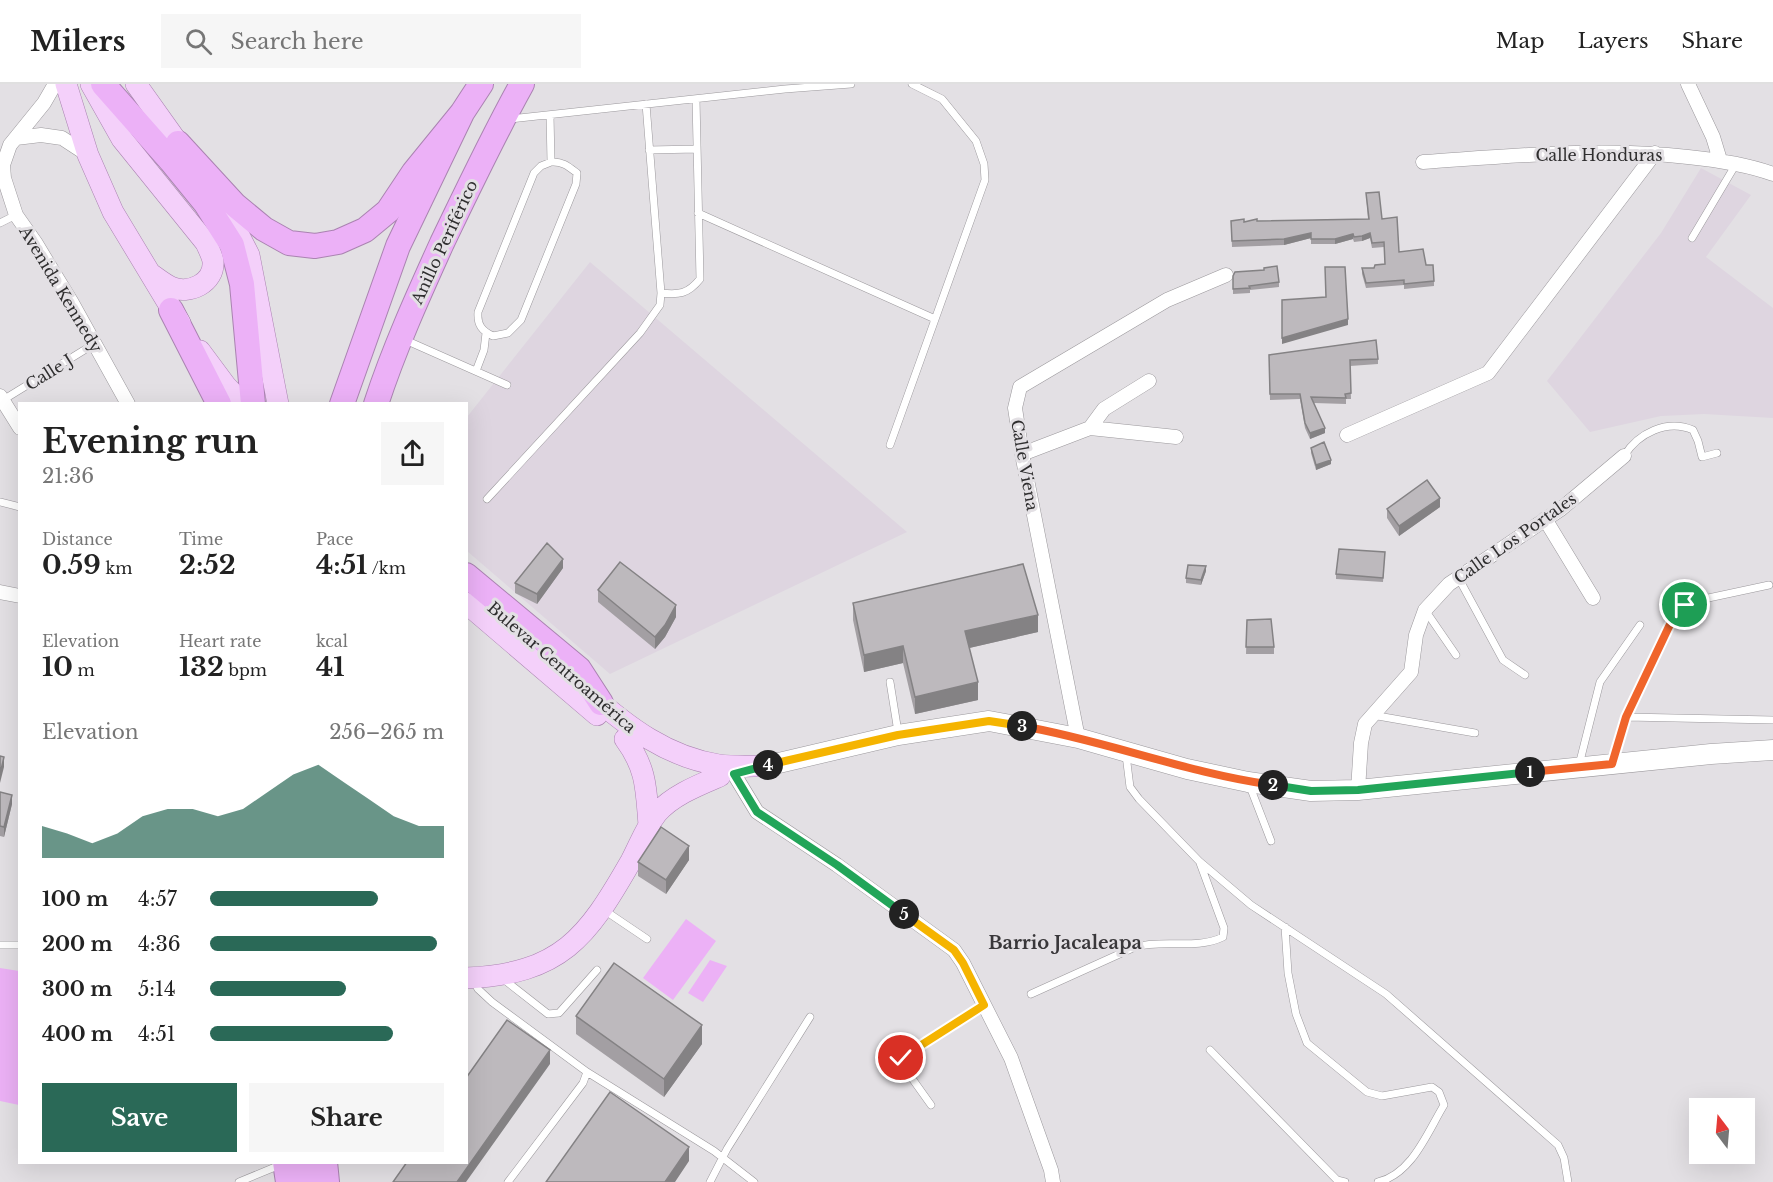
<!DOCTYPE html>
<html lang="en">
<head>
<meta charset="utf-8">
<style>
	body { margin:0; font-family:"Libre Baskerville",serif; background:#f6f6f6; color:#222; height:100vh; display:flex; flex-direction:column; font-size:22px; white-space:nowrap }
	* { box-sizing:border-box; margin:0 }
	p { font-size:20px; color:#767676 }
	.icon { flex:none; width:33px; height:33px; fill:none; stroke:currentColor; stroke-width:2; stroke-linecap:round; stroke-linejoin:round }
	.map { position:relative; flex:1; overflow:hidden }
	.details { position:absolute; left:18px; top:318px; width:450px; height:762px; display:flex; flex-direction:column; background:#fff; border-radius:0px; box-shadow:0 6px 24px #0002 }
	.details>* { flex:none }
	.needle { width:39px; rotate:344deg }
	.fabs { position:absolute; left:1689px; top:1014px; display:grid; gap:12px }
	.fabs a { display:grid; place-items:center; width:66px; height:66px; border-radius:0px; background:#fff; box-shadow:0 6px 24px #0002; font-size:30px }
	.pin { position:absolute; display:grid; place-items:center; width:51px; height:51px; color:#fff; margin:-26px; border:3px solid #fff; border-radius:50%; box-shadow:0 2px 6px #0007 }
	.km { position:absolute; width:30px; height:30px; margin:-15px; border-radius:50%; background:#222; color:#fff; font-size:16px; line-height:30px; text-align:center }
	.round { display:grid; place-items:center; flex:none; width:63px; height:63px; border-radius:0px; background:#f6f6f6 }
	.headline { display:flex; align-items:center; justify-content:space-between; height:102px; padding:0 24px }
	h1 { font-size:33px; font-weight:800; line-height:45px }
	.stats { display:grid; grid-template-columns:repeat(3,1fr); gap:9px; height:102px; padding:6px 24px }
	.stats div { display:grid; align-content:center }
	.stats b { font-size:26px; font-weight:800 }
	.stats small { font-size:16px; font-weight:400 }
	.stats p { font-size:16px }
	.chart { height:168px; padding:12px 24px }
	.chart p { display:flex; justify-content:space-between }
	.chart svg { width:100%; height:108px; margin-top:6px; fill:#2a6957; opacity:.7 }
	.primary-button { display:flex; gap:12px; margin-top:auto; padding:12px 24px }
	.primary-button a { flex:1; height:69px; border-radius:0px; background:#2a6957; color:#fff; font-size:24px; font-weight:800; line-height:69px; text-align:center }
	.primary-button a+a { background:#f6f6f6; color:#222 }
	ul { padding:0 24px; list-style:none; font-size:20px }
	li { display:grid; grid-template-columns:96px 72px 1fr; align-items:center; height:45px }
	li i { height:15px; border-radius:8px; background:#2a6957 }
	header { display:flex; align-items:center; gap:36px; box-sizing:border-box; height:84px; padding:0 30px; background:#fff; border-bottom:2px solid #e0e0e0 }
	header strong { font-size:28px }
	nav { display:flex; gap:33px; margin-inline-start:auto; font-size:21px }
	.search { width:420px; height:54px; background:#f6f6f6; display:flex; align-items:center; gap:15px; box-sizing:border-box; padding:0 21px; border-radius:0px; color:#767676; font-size:22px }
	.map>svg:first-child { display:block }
	.built { fill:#ded5e0 }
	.green { fill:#ecb1f6 }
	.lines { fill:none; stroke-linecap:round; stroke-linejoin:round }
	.lane-casing { stroke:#9b989c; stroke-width:8 }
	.street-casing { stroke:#9b989c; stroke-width:15 }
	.secondary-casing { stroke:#9b989c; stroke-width:21 }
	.primary-casing { stroke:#aa83b1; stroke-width:22 }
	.highway-casing { stroke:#aa83b1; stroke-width:26 }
	.lane { stroke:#fff; stroke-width:7 }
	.street { stroke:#fff; stroke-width:14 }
	.secondary { stroke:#fff; stroke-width:20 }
	.primary { stroke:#f4d0fa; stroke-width:21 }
	.highway { stroke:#ecb1f7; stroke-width:24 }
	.wall { fill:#a39fa3 }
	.shaded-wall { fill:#848284 }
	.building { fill:#bdb9bd; stroke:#848284; stroke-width:1.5 }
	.split-1-casing { stroke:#fff; stroke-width:12 }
	.split-2-casing { stroke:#fff; stroke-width:12 }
	.split-3-casing { stroke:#fff; stroke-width:12 }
	.split-4-casing { stroke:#fff; stroke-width:12 }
	.split-5-casing { stroke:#fff; stroke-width:12 }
	.split-6-casing { stroke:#fff; stroke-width:12 }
	.split-1 { stroke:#f0652b; stroke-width:8 }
	.split-2 { stroke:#22a559; stroke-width:8 }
	.split-3 { stroke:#f0652b; stroke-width:8 }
	.split-4 { stroke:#f5b400; stroke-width:8 }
	.split-5 { stroke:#22a559; stroke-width:8 }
	.split-6 { stroke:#f5b400; stroke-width:8 }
	.labels { text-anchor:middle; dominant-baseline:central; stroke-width:6; stroke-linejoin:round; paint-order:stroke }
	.street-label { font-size:16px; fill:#2f2e2f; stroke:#e3e0e4 }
	.neighbourhood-label { font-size:18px; font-weight:bold; fill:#39373a; stroke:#e3e0e4 }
</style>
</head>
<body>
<header>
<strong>Milers</strong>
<div class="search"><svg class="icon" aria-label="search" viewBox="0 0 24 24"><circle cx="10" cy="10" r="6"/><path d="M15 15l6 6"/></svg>Search here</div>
<nav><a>Map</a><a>Layers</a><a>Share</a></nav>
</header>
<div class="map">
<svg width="1773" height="1098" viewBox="0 0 1773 1098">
	<rect width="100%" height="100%" fill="#e3e0e4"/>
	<path class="built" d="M1701 84 1751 111 1706 173 1773 224V334L1704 330 1661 332 1590 348 1547 297 1661 149Z
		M590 178 907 448 610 590 467 467V333Z"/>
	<path class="green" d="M686 835 716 857 673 916 643 894Z
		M710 876 727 882 703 918 688 909Z
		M0 884 19 887V1021L0 1017Z"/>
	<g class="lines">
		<defs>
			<path id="lane" d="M550 31 551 78
				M510 35 785 5 851 0
				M649 66 697 65
				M551 78C562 77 568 82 577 89L576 100 521 236 508 249 493 252C482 247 477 241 478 228L534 89 541 82Z
				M698 129 935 235
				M0 139 16 131
				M1692 154 1736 80
				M661 209C679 211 688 210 700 195L696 15
				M403 255 507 301
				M476 287 484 266 486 249
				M3 316 94 260
				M890 361 985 96 984 80 976 57 942 15 912 0
				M1624 372C1638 349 1667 335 1693 346L1698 357 1702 373 1717 369
				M487 415 640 249 660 221 661 209 646 20
				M0 418 20 423
				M1458 493 1503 576 1525 591
				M1425 526 1456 571
				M890 598 898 648
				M1372 631 1475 649
				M1626 633 1773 636
				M1126 671 1130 703 1139 715 1199 777 1251 821 1386 910 1558 1061 1564 1074 1568 1098
				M1613 678 1626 633 1674 532 1685 521 1699 516 1769 501
				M1579 681 1600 598 1640 541
				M1249 700 1271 757
				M604 826 647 855
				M1285 843 1288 889 1296 930 1307 959 1367 1008 1382 1012 1432 1003 1439 1008 1444 1021C1427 1049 1412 1090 1378 1098
				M0 861H20
				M502 894 548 930 559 929 597 886
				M473 896 478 905 492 918 587 988 714 1067 754 1098
				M1031 910 1135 863C1163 855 1196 866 1223 853L1224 844 1200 779
				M1210 966 1337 1096 1345 1098
				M931 1021 901 979V973L984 921
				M239 1098 280 1081
				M508 1098 583 999 587 988
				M710 1098 727 1065 810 933"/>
			<path id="street" d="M55 0 44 19 10 61 3 81 4 94 16 131 35 158 72 219 128 320
				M1688 0 1713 53 1720 76
				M16 54 41 51 62 54 88 71
				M1423 78C1512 72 1600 63 1688 73 1717 76 1746 80 1773 90
				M0 312 20 344
				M1090 344 1104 325 1149 297
				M1347 351 1488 289 1655 69
				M1022 370 1090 344 1176 353
				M1545 435 1593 514
				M0 508 20 512
				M1078 654 1022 370 1015 324 1020 303 1167 216 1226 191
				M734 690 757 728 837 781 954 866 963 879 1011 974 1051 1086 1053 1098
				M1358 706 1361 659 1365 640 1411 588 1416 551 1425 526 1449 500 1561 425 1624 372"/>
			<path id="secondary" d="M766 682 898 651 989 637 1078 654 1187 685 1248 698 1311 707 1358 706 1711 670 1773 666"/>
			<path id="primary" d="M66 0 88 71 113 128 180 239
				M91 0 122 55 206 159C208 164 212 171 213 177 215 199 189 211 171 203 164 200 157 194 151 190
				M136 0 188 73
				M213 108 227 128 249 171 278 320
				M200 267 226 302 243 320
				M466 519 597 631
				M589 609C628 643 667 673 719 681 734 683 750 682 766 682
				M625 655C647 685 646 705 649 741
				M466 894C561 890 587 854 631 777 639 762 646 743 657 729 673 711 699 701 720 692"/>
			<path id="highway" d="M103 0 171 77 206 120 232 161 242 200 253 320
				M178 59 235 121 264 145 289 159 315 162 338 158 365 146 388 127 414 88 462 29
				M171 226 219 320
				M342 320 398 162 462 29 481 0
				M376 320C394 265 418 212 442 159 468 105 493 52 522 0
				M466 491 579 585 601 619
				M285 1078 288 1098
				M304 1078 309 1098
				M325 1078 327 1098"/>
		</defs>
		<use href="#lane" class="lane-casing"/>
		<use href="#street" class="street-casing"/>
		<use href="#secondary" class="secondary-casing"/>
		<use href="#primary" class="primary-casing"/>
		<use href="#highway" class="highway-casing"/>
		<use href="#lane" class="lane"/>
		<use href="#street" class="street"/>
		<use href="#secondary" class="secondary"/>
		<use href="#primary" class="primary"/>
		<use href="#highway" class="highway"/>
	</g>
	<path class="wall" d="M1366 109 1382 135 1399 168 1426 181 1434 197V202L1404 205V201L1366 204 1362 190V184H1374L1385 180 1384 163 1372 164 1370 154 1362 157 1354 158 1353 155 1335 160H1311V154L1284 161 1232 163 1231 137 1244 138 1257 137 1368 135Z
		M1233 192 1279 198V203L1250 206V209L1233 210Z
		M1269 271 1378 275V280L1350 282 1351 315H1346V320L1314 319 1325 349 1310 355 1305 344 1300 315 1270 316Z
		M1311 364 1331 380 1316 386 1311 369Z
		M1440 423 1399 452 1387 434V425Z
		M1385 468 1383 498 1336 495V490Z
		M563 484 537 520 515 509V499Z
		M1206 487 1201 501 1186 499V494Z
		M598 506 676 533 665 553 655 565 598 518Z
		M853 519 1038 548 969 564 978 616 915 630 903 579 864 588 853 536Z
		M1247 536 1274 563V570H1246Z
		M20 573V593L18 592V583Z
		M0 708 12 720 4 753 0 752Z
		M689 776 666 810 638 792V778Z
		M576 932 702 960 664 1013 576 950Z"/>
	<path class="shaded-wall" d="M1311 149V154L1284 161V155Z
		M1370 149V154L1362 157V152Z
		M1353 150V155L1335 160V155Z
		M1348 235V241L1282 260V254Z
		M1325 344V349L1310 355V349Z
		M1331 376V380L1316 386V381Z
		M1440 414V423L1399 452V442Z
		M563 475V484L537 520V510Z
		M1206 482V487L1201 501V496Z
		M676 521V533L665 553 655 565V553Z
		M1038 531V548L965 565V547Z
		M903 562V579L864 588V571Z
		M978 598V616L915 630V613Z
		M4 673V683L0 699V690Z
		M12 711V720L4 753V743Z
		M689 762V776L666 810V796Z
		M702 941V960L664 1013V995Z
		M550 966V980L466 1098H457Z
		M689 1063V1077L675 1098H665Z"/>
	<path class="building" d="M1379 108 1382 135 1397 133 1399 168 1423 165 1426 181H1433L1434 197 1404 200V196L1366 199 1362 184H1374L1375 181 1385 180 1384 158 1372 159 1370 149 1362 152 1354 153 1353 150 1335 155H1311V149L1284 155 1232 157 1231 137 1244 135V138L1257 135V137L1369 135 1366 109Z
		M1277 182 1279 198 1249 202 1250 204 1233 205V192L1235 188 1264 186V184Z
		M1325 183H1345L1348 235 1282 254V216L1326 213Z
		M1376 256 1378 275 1350 276 1351 309 1345 310 1346 314 1311 313 1325 344 1310 349 1305 339 1300 310H1270L1269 271Z
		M1324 358 1331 376 1316 381 1311 364Z
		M1427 396 1440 414 1399 442 1387 425Z
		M547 459 563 475 537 510 515 499Z
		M1339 465 1385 468 1383 494 1336 490Z
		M620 478 676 521 665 541 655 553 598 506Z
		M1023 480 1038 531 965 547 978 598 915 613 903 562 864 571 853 519Z
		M1188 481 1206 482 1201 496 1186 494Z
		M1271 535 1274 563H1246L1247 536Z
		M0 672 4 673 0 690Z
		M0 708 12 711 4 743 0 742Z
		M661 743 689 762 666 796 638 778Z
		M614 879 702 941 664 995 576 932Z
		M507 936 550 966 457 1098H393L407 1078H466V994Z
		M610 1008 689 1063 665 1098H546Z"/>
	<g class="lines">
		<defs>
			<path id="split-1" d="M1530 688 1612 680 1626 633 1674 532 1685 521"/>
			<path id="split-2" d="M1273 701 1311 707 1358 706 1530 688"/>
			<path id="split-3" d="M1022 642C1107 657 1187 689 1273 701"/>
			<path id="split-4" d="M768 681 898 651 989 637 1022 642"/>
			<path id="split-5" d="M768 681 734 690 757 728 837 781 904 830"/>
			<path id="split-6" d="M901 974 984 921 963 879 954 866 904 830"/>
		</defs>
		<use href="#split-1" class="split-1-casing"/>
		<use href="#split-2" class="split-2-casing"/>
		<use href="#split-3" class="split-3-casing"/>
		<use href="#split-4" class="split-4-casing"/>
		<use href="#split-5" class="split-5-casing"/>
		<use href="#split-6" class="split-6-casing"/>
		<use href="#split-1" class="split-1"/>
		<use href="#split-2" class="split-2"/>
		<use href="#split-3" class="split-3"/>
		<use href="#split-4" class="split-4"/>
		<use href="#split-5" class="split-5"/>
		<use href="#split-6" class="split-6"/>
	</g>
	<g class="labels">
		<g class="street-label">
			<text x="1599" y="71">Calle Honduras</text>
			<text transform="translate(444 158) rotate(-65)">Anillo Periférico</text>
			<text transform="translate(61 205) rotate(59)">Avenida Kennedy</text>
			<text transform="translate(49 288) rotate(-32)">Calle J</text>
			<text transform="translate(1025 381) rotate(80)">Calle Viena</text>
			<text transform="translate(1515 454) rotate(-35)">Calle Los Portales</text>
			<text transform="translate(562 583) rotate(41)">Bulevar Centroamérica</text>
		</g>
		<g class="neighbourhood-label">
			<text x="1065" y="859">Barrio Jacaleapa</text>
		</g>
	</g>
</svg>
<div class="fabs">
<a><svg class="needle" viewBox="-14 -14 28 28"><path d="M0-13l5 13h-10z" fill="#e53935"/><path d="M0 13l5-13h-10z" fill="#767676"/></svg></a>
</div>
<div class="pin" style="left:1685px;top:521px;background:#1e9e55"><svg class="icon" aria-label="arrive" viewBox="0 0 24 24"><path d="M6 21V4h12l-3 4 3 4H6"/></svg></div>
<div class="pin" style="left:901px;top:974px;background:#d93025"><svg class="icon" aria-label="check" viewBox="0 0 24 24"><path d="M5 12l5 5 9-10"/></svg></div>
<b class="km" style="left:1530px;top:688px">1</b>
<b class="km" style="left:1273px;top:701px">2</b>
<b class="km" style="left:1022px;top:642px">3</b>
<b class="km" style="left:768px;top:681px">4</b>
<b class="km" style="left:904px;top:830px">5</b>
<section class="details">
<div class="headline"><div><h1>Evening run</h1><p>21:36</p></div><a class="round"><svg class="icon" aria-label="share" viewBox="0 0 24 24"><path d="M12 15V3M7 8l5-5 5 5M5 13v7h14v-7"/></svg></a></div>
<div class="stats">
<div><p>Distance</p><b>0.59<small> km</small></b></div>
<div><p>Time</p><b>2:52</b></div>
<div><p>Pace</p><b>4:51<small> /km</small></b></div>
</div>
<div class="stats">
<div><p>Elevation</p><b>10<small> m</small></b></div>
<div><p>Heart rate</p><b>132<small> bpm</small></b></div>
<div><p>kcal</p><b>41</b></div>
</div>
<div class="chart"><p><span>Elevation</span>256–265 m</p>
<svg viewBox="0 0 160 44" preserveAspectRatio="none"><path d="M0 44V31L10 34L20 38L30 34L40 27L50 24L60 24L70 27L80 24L90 17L100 10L110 6L120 13L130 20L140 27L150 31L160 31V44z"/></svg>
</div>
<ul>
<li><b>100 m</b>4:57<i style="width:72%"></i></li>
<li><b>200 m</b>4:36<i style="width:97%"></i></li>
<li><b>300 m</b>5:14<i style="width:58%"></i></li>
<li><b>400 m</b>4:51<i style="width:78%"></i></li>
</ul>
<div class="primary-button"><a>Save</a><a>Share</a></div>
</section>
</div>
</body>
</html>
